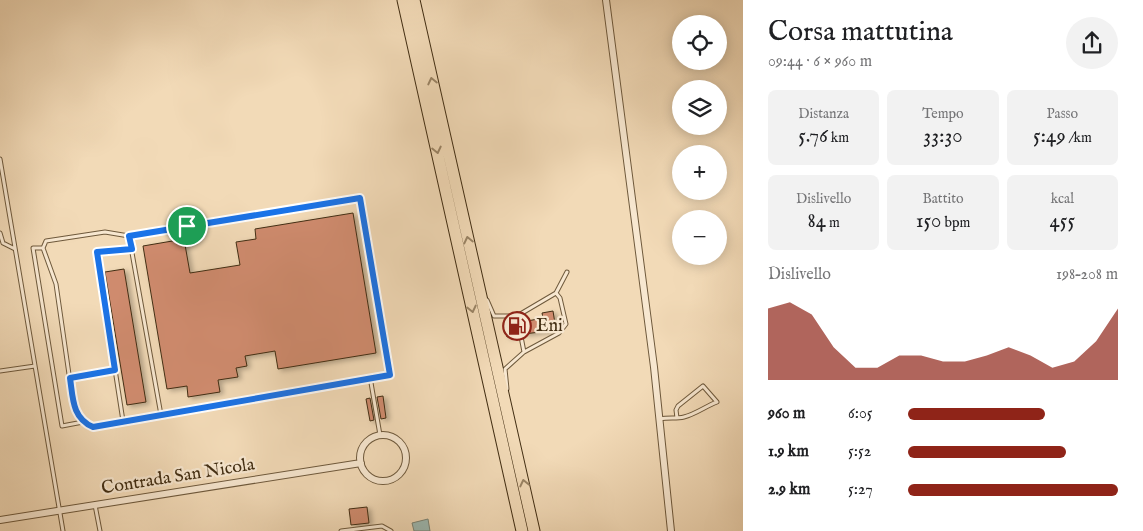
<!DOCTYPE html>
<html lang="it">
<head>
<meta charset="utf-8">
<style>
	body { margin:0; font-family:"IM FELL English",serif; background:#f2f2f2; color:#202124; height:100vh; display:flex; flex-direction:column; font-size:19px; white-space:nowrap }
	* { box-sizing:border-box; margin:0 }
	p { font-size:16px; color:#757577 }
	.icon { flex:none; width:28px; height:28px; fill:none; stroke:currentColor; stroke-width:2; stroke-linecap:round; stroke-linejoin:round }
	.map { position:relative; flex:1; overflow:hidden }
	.sheet { display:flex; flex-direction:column; background:#fff; width:400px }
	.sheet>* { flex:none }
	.tools { position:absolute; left:672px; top:15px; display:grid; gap:10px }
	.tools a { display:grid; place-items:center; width:55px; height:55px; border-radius:50%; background:#fff; box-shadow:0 2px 12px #0003; font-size:25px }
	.pin { position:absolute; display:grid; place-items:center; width:42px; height:42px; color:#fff; margin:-21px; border:2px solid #fff; border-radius:50%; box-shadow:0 1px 5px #0007 }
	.round { display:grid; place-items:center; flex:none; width:52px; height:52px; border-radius:26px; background:#f2f2f2 }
	.summary { display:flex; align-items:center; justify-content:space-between; height:85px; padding:0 25px }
	h1 { font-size:28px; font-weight:600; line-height:38px }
	.figures { display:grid; grid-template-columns:repeat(3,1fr); gap:8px; height:85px; padding:5px 25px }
	.figures div { display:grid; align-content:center; border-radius:8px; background:#f2f2f2; text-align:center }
	.figures b { font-size:21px; font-weight:600 }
	.figures small { font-size:14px; font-weight:400 }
	.figures p { font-size:14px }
	.chart { height:140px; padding:10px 25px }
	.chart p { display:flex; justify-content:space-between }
	.chart svg { width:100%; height:90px; margin-top:5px; fill:#8f2418; opacity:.7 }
	ul { padding:0 25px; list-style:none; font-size:16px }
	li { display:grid; grid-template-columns:80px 60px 1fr; align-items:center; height:38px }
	li i { height:12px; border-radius:6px; background:#8f2418 }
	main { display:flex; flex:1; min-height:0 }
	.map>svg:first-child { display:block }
	.water { fill:#9cbab4; stroke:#788274 }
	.building { fill:#cf8b6e; stroke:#422e13; filter:url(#shadow) }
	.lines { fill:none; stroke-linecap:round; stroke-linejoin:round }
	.lane-casing { stroke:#6e593c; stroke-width:5 }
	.street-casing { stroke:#6e593c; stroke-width:8 }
	.highway-casing { stroke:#422e13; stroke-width:13 }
	.lane { stroke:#f7e7d0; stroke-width:3 }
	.street { stroke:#f7e7d0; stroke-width:6 }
	.highway { stroke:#f2dab7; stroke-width:11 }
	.oneway { stroke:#9a8465 }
	.route-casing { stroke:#fff; stroke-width:10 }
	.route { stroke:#1a73e8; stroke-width:6 }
	.labels { text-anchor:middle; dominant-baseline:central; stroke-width:4.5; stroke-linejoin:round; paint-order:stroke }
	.poi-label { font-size:18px; fill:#422e13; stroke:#f7e7d0; text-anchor:start }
	.street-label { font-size:18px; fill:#422e13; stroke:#f7e7d0 }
</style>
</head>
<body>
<main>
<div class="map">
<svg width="743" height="531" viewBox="0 0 743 531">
	<defs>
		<filter id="shadow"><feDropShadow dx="3.5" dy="2" stdDeviation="2.5" flood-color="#0004"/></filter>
	</defs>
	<rect width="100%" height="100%" fill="#f2dab7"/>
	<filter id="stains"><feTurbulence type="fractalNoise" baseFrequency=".004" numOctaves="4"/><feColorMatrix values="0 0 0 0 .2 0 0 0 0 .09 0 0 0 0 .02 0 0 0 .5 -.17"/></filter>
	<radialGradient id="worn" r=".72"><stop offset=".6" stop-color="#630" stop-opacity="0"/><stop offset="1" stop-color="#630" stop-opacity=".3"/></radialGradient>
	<path class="water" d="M428 519 430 531H414L412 523Z"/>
	<path class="building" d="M353 213 376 353 278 369 275 351 245 356 247 366 236 368 238 377 218 380 220 392 188 397 187 386 167 389 143 246 184 239 190 273 240 265 236 242 256 239 255 229Z
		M124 269 146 402 127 405 105 272Z
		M553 311 556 330 524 334 522 322 543 318 542 313Z
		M515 323 517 335 507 337 505 325Z
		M383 396 386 418 381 419 377 397Z
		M370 398 374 420 370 421 366 399Z
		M367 507 369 523 351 525 349 509Z"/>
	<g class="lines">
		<defs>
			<path id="lane" d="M0 159 63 531
				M0 233 3 243 15 249
				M129 236 105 232 46 241 43 248 56 284 74 409 83 422 93 427 390 375 360 198 129 236 161 415
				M43 248H33L62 426 83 422
				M556 293 567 272
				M487 300 494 316H517L524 352 505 369 507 389
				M517 316 556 293 560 298 566 324 559 333 524 352
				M0 371 35 366
				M370 377 380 435
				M70 378 115 370
				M660 419C669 417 676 419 684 417 696 414 706 406 717 402L703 386 678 406 676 410 677 418
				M123 421 97 253 132 249
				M95 505 100 531
				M341 531 382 526 391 531"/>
			<path id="street" d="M606 0 654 367 671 531
				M360 458a23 23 0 1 1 46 0a23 23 0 1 1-46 0Z
				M0 520 361 463"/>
			<path id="highway" d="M403 0 522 531
				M414 0 534 531"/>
		</defs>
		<use href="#lane" class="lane-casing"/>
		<use href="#street" class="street-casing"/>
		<use href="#highway" class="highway-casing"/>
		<use href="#lane" class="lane"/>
		<use href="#street" class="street"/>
		<use href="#highway" class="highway"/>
	</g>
	<defs><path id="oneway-chevron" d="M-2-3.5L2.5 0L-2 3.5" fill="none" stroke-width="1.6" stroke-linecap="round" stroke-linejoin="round" transform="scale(1.25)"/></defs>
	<g class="oneway">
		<use href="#oneway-chevron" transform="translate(432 81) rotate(-103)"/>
		<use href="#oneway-chevron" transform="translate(437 150) rotate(77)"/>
		<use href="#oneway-chevron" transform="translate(468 240) rotate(-103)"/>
		<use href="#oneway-chevron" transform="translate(472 309) rotate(77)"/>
		<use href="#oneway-chevron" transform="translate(524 483) rotate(-103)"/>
	</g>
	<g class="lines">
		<defs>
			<path id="route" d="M360 198 390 375 93 427C72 418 73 398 70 378L115 370 97 252 132 249 129 236Z"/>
		</defs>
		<use href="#route" class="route-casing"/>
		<use href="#route" class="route"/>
	</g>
	<defs>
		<symbol id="fuel-ring" viewBox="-11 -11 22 22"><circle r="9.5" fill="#f7e7d0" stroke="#8f2418" stroke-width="1.5"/><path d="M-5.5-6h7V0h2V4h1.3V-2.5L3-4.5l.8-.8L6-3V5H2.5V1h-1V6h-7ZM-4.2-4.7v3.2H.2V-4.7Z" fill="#8f2418"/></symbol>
	</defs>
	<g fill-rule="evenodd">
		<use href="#fuel-ring" x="501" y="310" width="32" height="32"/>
	</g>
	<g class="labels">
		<g class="poi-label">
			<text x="536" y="326">Eni</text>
		</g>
		<g class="street-label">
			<text transform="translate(178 477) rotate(-9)">Contrada San Nicola</text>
		</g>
	</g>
	<rect width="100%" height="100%" filter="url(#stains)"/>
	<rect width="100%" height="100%" fill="url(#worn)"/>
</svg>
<div class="tools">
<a><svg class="icon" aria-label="locate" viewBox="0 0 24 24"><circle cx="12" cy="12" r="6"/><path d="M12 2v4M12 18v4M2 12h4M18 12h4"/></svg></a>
<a><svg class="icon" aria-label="layers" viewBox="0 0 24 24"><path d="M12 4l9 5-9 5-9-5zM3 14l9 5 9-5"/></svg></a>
<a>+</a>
<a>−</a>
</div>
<div class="pin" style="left:187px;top:226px;background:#1e9e55"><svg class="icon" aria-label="arrive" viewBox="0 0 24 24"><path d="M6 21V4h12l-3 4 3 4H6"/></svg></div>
</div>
<section class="sheet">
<div class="summary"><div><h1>Corsa mattutina</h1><p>09:44 · 6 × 960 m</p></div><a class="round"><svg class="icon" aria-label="share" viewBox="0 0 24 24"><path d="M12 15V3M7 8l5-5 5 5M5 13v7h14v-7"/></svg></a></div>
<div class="figures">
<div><p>Distanza</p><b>5.76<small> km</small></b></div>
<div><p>Tempo</p><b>33:30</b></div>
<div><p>Passo</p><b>5:49<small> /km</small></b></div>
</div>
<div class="figures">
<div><p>Dislivello</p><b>84<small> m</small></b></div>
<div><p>Battito</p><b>150<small> bpm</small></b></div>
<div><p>kcal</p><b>455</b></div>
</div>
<div class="chart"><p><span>Dislivello</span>198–208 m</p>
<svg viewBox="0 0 160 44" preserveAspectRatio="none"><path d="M0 44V9L10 6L20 12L30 28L40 38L50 38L60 32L70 32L80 35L90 35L100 32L110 28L120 32L130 38L140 35L150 25L160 9V44z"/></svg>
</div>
<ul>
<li><b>960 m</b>6:05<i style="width:65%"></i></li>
<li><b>1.9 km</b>5:52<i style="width:75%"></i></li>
<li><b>2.9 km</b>5:27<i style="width:100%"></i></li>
</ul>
</section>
</main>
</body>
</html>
